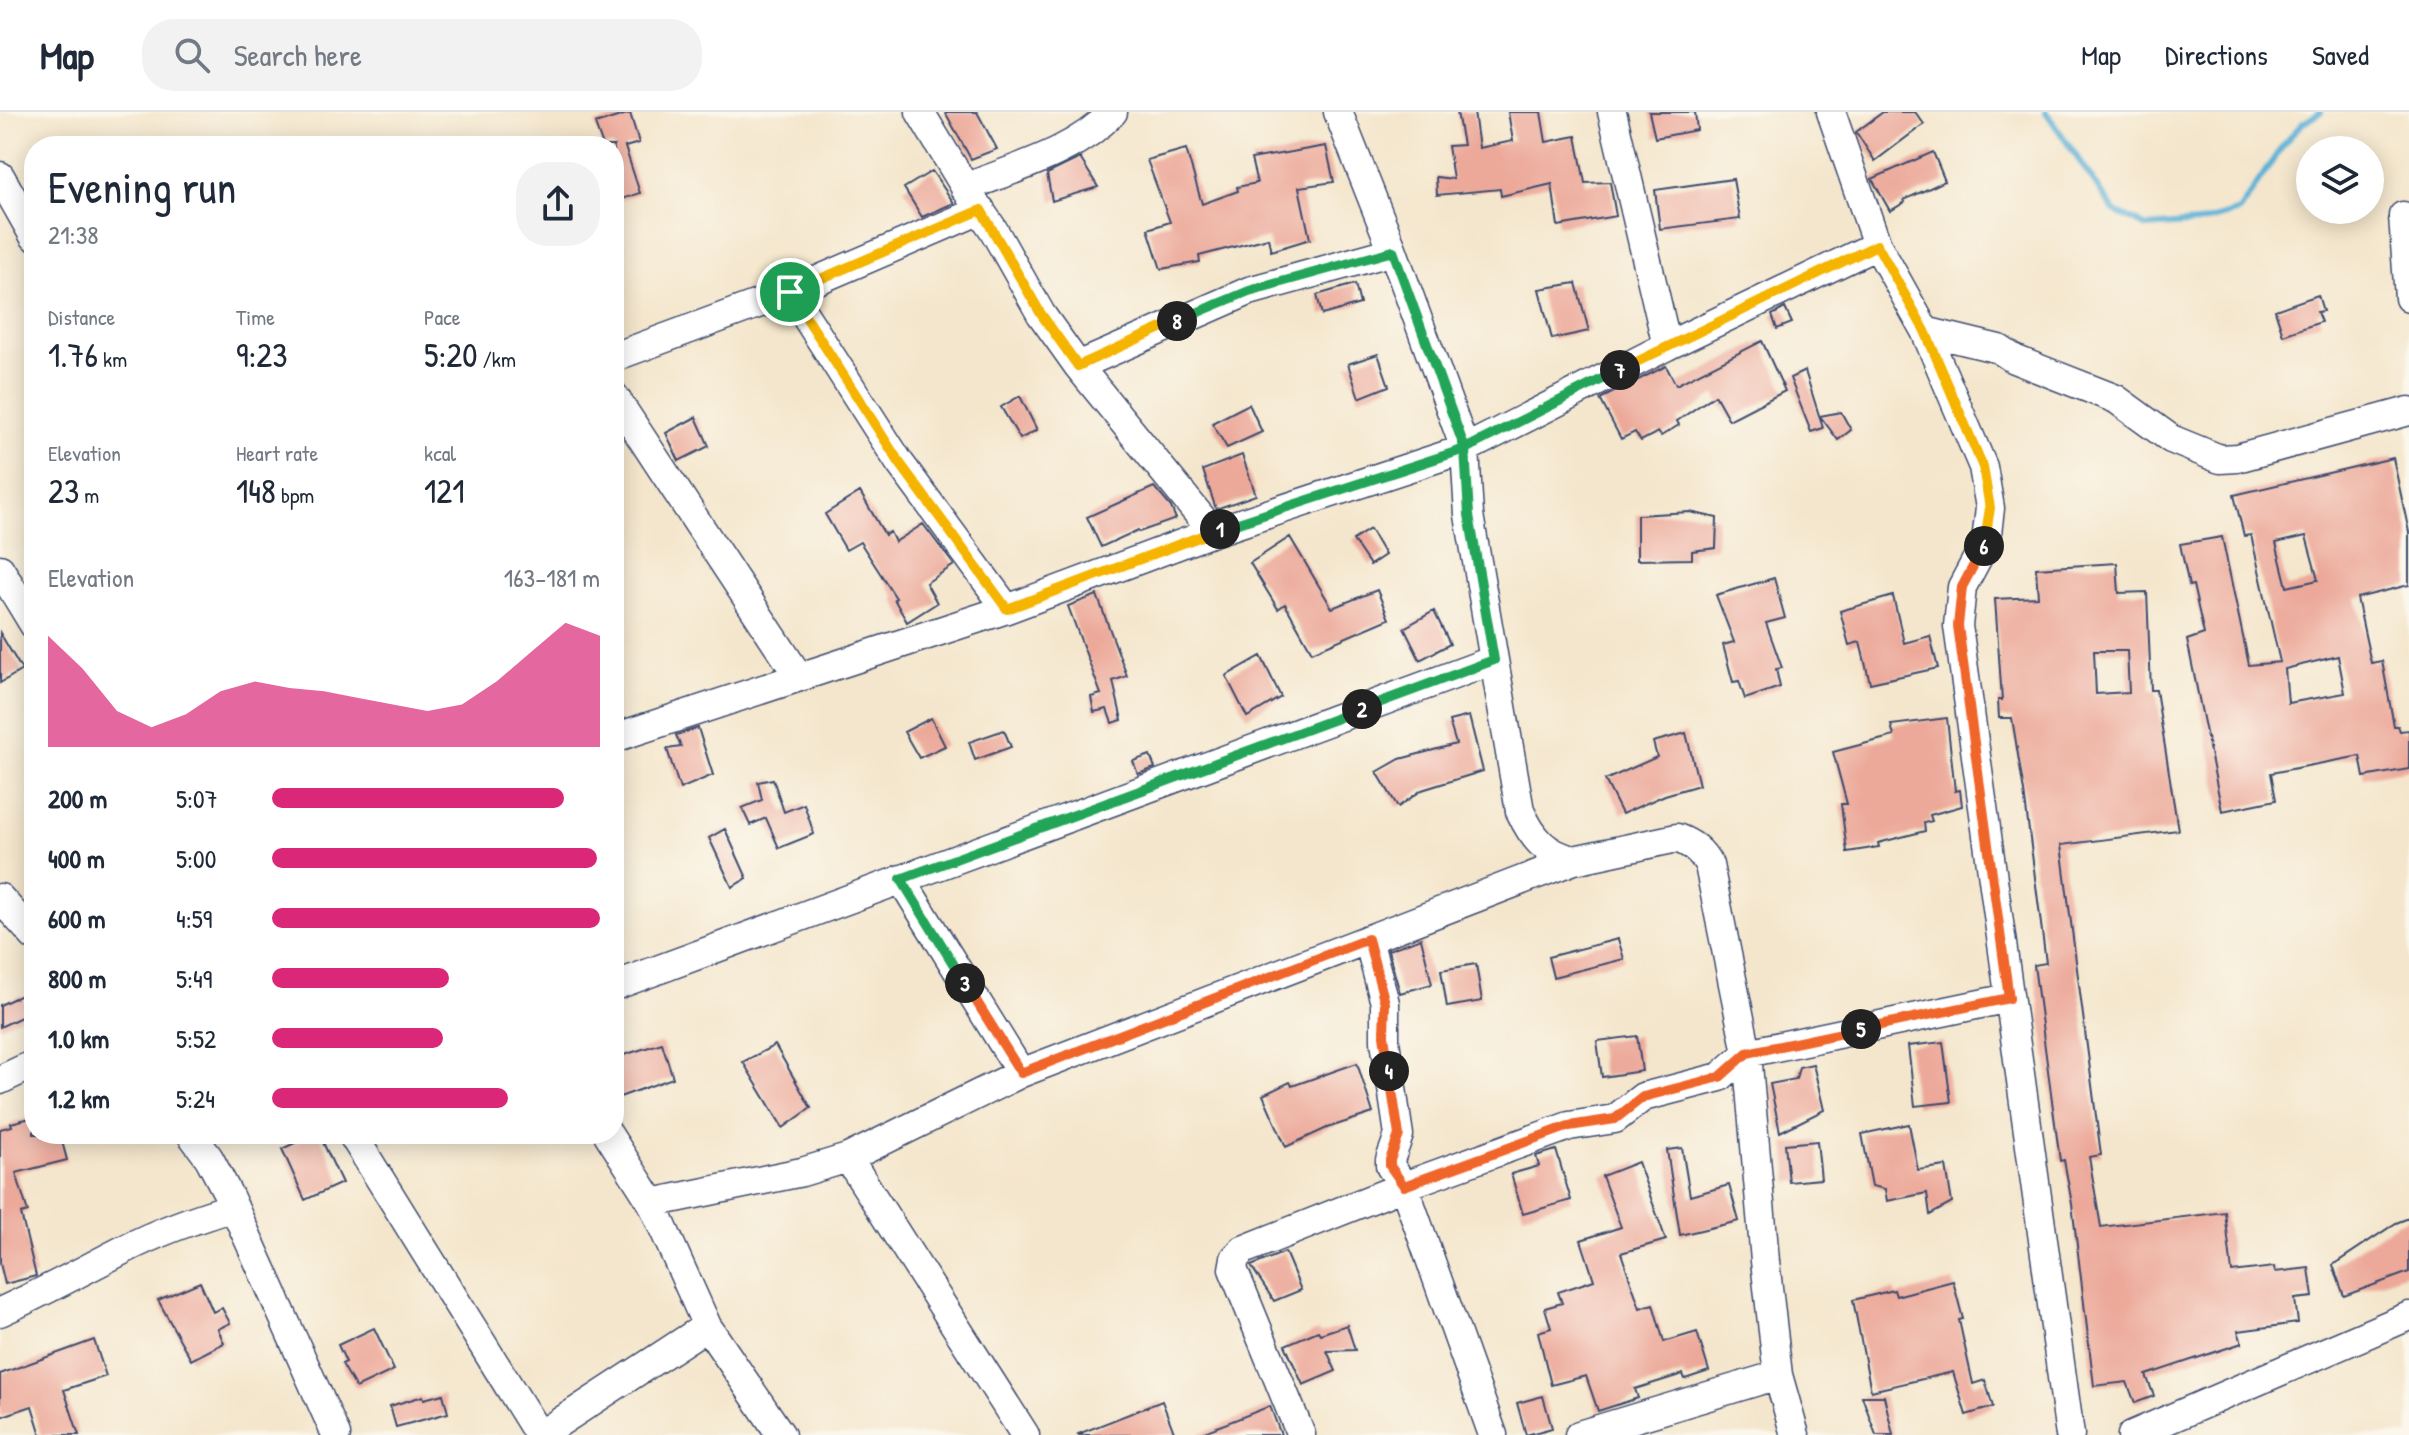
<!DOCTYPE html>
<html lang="en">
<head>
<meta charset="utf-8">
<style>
	body { margin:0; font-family:"Patrick Hand",sans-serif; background:#f2f2f3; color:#1f2937; height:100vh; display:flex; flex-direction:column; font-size:30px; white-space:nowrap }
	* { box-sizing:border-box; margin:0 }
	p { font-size:26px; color:#747a83 }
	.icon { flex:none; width:44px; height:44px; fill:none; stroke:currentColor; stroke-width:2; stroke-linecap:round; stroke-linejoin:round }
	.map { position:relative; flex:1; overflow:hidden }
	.side { position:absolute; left:24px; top:24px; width:600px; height:1008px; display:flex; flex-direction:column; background:#fff; border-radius:32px; box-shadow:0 4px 20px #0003 }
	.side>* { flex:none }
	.controls { position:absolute; left:2296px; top:24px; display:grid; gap:16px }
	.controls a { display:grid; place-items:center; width:88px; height:88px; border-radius:50%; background:#fff; box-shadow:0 4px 20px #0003; font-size:40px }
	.pin { position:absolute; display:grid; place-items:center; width:68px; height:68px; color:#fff; margin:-34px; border:4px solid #fff; border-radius:50%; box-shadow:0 2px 8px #0007 }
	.km { position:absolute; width:40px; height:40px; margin:-20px; border-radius:50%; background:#222; color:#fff; font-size:22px; line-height:40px; text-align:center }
	.round { display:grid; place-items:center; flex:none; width:84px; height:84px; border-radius:32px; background:#f2f2f3 }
	.summary { display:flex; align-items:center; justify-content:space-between; height:136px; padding:0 24px }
	h1 { font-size:44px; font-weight:600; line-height:60px }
	.metrics { display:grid; grid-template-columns:repeat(3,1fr); gap:12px; height:136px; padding:8px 24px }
	.metrics div { display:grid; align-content:center }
	.metrics b { font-size:34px; font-weight:600 }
	.metrics small { font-size:22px; font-weight:400 }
	.metrics p { font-size:22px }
	.chart { height:224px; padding:16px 24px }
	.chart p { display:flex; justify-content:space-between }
	.chart svg { width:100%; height:144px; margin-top:8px; fill:#db2777; opacity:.7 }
	ul { padding:0 24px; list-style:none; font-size:26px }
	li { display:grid; grid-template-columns:128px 96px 1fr; align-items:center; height:60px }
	li i { height:20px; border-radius:10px; background:#db2777 }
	header { display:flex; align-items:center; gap:48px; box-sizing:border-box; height:112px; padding:0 40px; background:#fff; border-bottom:2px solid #e0e1e3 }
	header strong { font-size:38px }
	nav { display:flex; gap:44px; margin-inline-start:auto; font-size:28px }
	.search { width:560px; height:72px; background:#f2f2f3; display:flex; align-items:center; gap:20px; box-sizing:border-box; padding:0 28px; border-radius:32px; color:#747a83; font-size:30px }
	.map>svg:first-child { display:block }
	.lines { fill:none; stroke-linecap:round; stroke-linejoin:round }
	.stream { stroke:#5bb1d7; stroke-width:6 }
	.building { fill:#eca99a; fill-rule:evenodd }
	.minor-casing { stroke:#3c4a6e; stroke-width:31 }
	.minor { stroke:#fff; stroke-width:28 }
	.split-1-casing { stroke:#fff; stroke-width:16 }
	.split-2-casing { stroke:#fff; stroke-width:16 }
	.split-3-casing { stroke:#fff; stroke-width:16 }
	.split-4-casing { stroke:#fff; stroke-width:16 }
	.split-5-casing { stroke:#fff; stroke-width:16 }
	.split-6-casing { stroke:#fff; stroke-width:16 }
	.split-7-casing { stroke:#fff; stroke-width:16 }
	.split-8-casing { stroke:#fff; stroke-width:16 }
	.split-9-casing { stroke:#fff; stroke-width:16 }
	.split-1 { stroke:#f5b400; stroke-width:10 }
	.split-2 { stroke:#22a559; stroke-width:10 }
	.split-3 { stroke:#22a559; stroke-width:10 }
	.split-4 { stroke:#f0652b; stroke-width:10 }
	.split-5 { stroke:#f0652b; stroke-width:10 }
	.split-6 { stroke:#f0652b; stroke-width:10 }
	.split-7 { stroke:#f5b400; stroke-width:10 }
	.split-8 { stroke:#22a559; stroke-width:10 }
	.split-9 { stroke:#f5b400; stroke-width:10 }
</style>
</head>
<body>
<header>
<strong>Map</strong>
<div class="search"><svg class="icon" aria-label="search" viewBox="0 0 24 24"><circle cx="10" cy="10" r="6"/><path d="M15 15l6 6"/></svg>Search here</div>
<nav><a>Map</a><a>Directions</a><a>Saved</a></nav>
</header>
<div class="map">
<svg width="2409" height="1323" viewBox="0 0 2409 1323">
	<rect width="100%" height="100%" fill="#fbf7ec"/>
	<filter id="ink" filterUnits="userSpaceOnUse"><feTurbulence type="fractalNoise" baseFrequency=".0125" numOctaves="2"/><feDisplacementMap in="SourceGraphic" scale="16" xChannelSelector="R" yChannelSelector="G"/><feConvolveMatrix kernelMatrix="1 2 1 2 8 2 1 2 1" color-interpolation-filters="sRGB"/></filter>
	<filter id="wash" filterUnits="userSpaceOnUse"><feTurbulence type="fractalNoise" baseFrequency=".006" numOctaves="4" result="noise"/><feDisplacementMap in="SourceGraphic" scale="32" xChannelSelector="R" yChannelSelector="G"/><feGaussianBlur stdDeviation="1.8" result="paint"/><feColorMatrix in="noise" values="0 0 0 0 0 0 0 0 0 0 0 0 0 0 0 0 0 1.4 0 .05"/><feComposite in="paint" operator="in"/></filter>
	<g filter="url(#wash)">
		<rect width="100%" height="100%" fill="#f4e6cc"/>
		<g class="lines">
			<path class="stream" d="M2046 0 2114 99 2147 115 2199 111 2239 99 2285 30 2303 11 2321 0"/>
		</g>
		<g id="blocks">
			<path class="building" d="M945 0H977L997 37 971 47Z
				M1457 0H1474L1479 36 1513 29 1508 0H1541L1546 30 1576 24 1585 71 1610 70 1616 104 1558 114 1552 72 1501 84 1500 77 1437 83 1436 65 1453 67 1448 34 1463 33Z
				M1649 0H1695L1697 18 1655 26Z
				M1883 0H1915L1924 12 1875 49 1856 20Z
				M630 1 639 31 625 35 640 81 619 88 614 72V34H603L595 12Z
				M1326 34 1334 70 1299 75 1310 127 1271 139 1268 126 1199 144 1200 150 1161 157 1148 117 1170 110 1147 48 1186 37 1202 92 1238 79 1237 75 1257 71 1251 47Z
				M1933 40 1945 69 1904 88 1905 90 1890 99 1872 67Z
				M1080 46 1098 75 1052 89 1047 62Z
				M932 59 954 91 922 105 904 76Z
				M1733 67 1740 107 1660 117 1655 78Z
				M1576 171 1589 219 1552 227 1539 177Z
				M1355 172 1360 192 1322 203 1317 183Z
				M2318 183 2323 199 2317 200 2321 210 2283 223 2275 198Z
				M1785 196 1792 211 1777 217 1772 203Z
				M1762 229 1785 279 1729 308 1715 283 1677 309 1679 313 1661 324 1658 320 1641 329 1635 320 1621 327 1600 287 1666 254 1676 273Z
				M1378 242 1389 274 1359 286 1348 252Z
				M1805 259 1823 316 1811 320 1790 266Z
				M1020 284 1037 318 1020 327 1001 295Z
				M1249 292 1262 320 1227 336 1212 311Z
				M1841 300 1851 318 1838 328 1820 304Z
				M696 305 709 334 679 349 666 321Z
				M1242 343 1256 383 1216 397 1203 358Z
				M2393 346 2409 420V473L2357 486 2371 551 2382 549 2394 614H2398L2400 619 2409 618V657L2364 665 2360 644 2271 661 2276 688 2222 699 2187 528 2204 522 2193 473 2189 474 2180 432 2222 425 2249 553 2280 550 2251 423 2244 424 2234 383ZM2306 424 2318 468 2287 475 2276 431ZM2338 544 2345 581 2288 591 2285 557Z
				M1154 375 1171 395 1176 407 1139 420 1138 418 1101 435 1087 405Z
				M860 380 885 423 890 420 895 430 923 412 954 453 926 471 937 491 907 510 894 487 896 486 860 430 846 438 825 402Z
				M1690 400 1717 406 1716 436 1692 439V447L1637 448V403Z
				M1370 417 1385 443 1370 453 1353 428Z
				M1290 425 1332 496 1377 478 1389 507 1312 540 1285 492 1278 497 1250 451Z
				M2117 451 2119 481 2147 480 2151 578H2156L2178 718 2061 733 2101 1043 2089 1045 2101 1115 2225 1100 2232 1160 2274 1155 2275 1160 2309 1156 2313 1185 2295 1187 2298 1211 2238 1219 2242 1231 2146 1263 2154 1284 2135 1291 2127 1270 2094 1274 2072 1092 2064 1048 2060 1049 2034 853 2046 851 2024 680 2012 606H1999L1998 588H2002L1995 487 2038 485 2036 456ZM2094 539H2127L2129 580 2096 582Z
				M1774 466 1785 506 1766 511 1782 556 1776 557 1780 575 1745 587 1739 569 1733 570 1723 533 1734 530 1716 483Z
				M1097 483 1127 564 1113 569 1122 608 1112 611 1107 597 1094 600 1091 585 1101 582 1068 494Z
				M1893 484 1904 531 1930 524 1938 556 1870 571 1860 530 1849 533 1840 499Z
				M1434 499 1450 532 1420 548 1404 516Z
				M0 521 22 558 0 571Z
				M1261 544 1281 585 1247 605 1226 564Z
				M1469 604 1483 659 1422 678 1398 695 1377 660 1400 647 1456 632 1449 609Z
				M931 606 945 634 919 646 904 620Z
				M1947 606 1955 679 1960 678 1962 694 1930 703 1932 709 1924 711 1925 719 1878 731 1879 735 1847 740 1841 692H1847L1833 640 1894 624 1891 613Z
				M698 616 713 663 680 677 667 637 681 635 676 623Z
				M1004 618 1011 635 975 648 969 630Z
				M1686 621 1699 673 1665 683 1622 702 1605 668 1657 645 1653 630Z
				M1150 643 1155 656 1138 662 1133 649Z
				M773 667 784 700 804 692 814 722 779 736 766 706 750 713 742 696 762 688 758 670Z
				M725 717 747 766 732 775 709 726Z
				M1421 826 1432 872 1400 881 1388 838Z
				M1618 827 1624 847 1553 865 1548 845Z
				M1476 852 1482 889 1447 895 1441 858Z
				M21 883 30 901 0 915V893Z
				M1637 924 1642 959 1602 965 1597 929Z
				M1943 930 1951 990 1915 994 1908 934Z
				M662 931 673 966 614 987V946Z
				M775 933 811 996 783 1016 743 950Z
				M1357 951 1373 1001 1327 1016 1286 1035 1263 983 1290 970 1292 974Z
				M1813 952 1824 998 1780 1020 1770 972 1796 967 1799 955Z
				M34 1005V1022H60L67 1048 16 1061 28 1100 21 1102 36 1164 5 1172 0 1151V1017L12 1014 11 1011Z
				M1909 1012 1918 1058 1946 1054 1952 1091 1930 1103 1927 1081 1887 1089 1885 1077 1872 1074 1862 1022Z
				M314 1022H319L342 1071 305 1088 282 1037Z
				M1817 1029 1821 1067 1789 1070 1785 1032Z
				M1682 1036 1690 1084 1729 1073 1739 1109 1680 1123 1667 1038Z
				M1556 1038 1571 1088 1523 1102 1511 1062 1539 1054 1536 1044Z
				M1638 1050 1666 1128 1621 1141 1640 1196 1653 1192 1664 1230 1697 1220 1709 1259 1685 1267 1683 1262 1635 1277 1638 1286 1598 1299 1586 1264 1551 1273 1538 1220 1551 1216 1545 1196 1562 1191 1558 1180 1594 1168 1581 1128 1621 1115 1602 1064Z
				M2409 1106V1160L2344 1184 2333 1153 2396 1111Z
				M1285 1140 1301 1178 1274 1189 1251 1154Z
				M1953 1169 1963 1207 1959 1208 1973 1272 1985 1268 1993 1295 1966 1303 1953 1260 1871 1279 1853 1188 1894 1178 1896 1184Z
				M200 1170 213 1200 222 1196 230 1211 218 1217 224 1231 191 1248 158 1188Z
				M1347 1213 1355 1238 1327 1239 1336 1259 1303 1273 1285 1233 1318 1219 1320 1222Z
				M374 1216 394 1258 356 1276 342 1252 346 1250 338 1233Z
				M94 1228 106 1264 64 1278 79 1323H41L32 1294 0 1305V1262Z
				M443 1282 448 1301 396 1315 390 1294 423 1284 424 1287Z
				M1543 1284 1552 1316 1526 1323 1517 1291Z
				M1862 1284H1884L1893 1323H1876Z
				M1162 1289 1175 1323H1079L1078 1322Z
				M1270 1294 1281 1323H1200L1199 1322Z"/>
		</g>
	</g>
	<g filter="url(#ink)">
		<use href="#blocks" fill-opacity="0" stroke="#3c4a6e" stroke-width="2"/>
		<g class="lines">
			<defs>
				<path id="minor" d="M920 0 971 85 993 117 1041 202 1078 254 1213 420
					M1338 0 1393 139 1465 337 1469 403 1520 699C1532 725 1545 742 1574 748L1677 726C1692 732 1701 738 1709 753L1747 941 1765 1149 1778 1263 1795 1323
					M1612 0 1667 234
					M1831 0 1877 133 1925 219 1983 355 1990 396 1986 430 1962 475 1958 514 2070 1323
					M0 64 34 124
					M965 76C1017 55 1074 41 1113 0
					M2403 104 2409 186
					M790 180 899 350 1007 497
					M1925 219 1999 237 2014 247 2116 287 2171 327 2220 347 2237 346 2409 299
					M614 245 790 180 981 98
					M1078 254 1249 179 1393 139
					M614 284 799 565
					M0 457 34 513
					M614 626 1007 497 1213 420 1465 337 1667 234 1877 133
					M901 767 1021 961
					M0 786 34 824
					M1368 827 1385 891V929L1399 1023 1390 1048V1054L1404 1074 1493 1323
					M614 874 1494 548
					M0 968 34 952
					M191 1022 209 1046 229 1084 336 1323
					M352 1022 539 1323
					M608 1022 652 1091 707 1214 781 1323
					M848 1046 1025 1323
					M652 1091 802 1060 848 1046 1021 961 1574 748
					M0 1200C42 1181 82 1159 123 1138 158 1120 197 1106 234 1095
					M540 1323 707 1214
					M1301 1323 1233 1157 1235 1146 1243 1138 1404 1074 1569 1014 1615 1007 1643 985 1720 965 1747 941 2009 886
					M1579 1323 1778 1263
					M2132 1323 2409 1204"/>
			</defs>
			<use href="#minor" class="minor-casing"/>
			<use href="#minor" class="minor"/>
		</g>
	</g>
	<g class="lines" filter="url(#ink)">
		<defs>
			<path id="split-1" d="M790 180 899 350 1007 497 1220 417"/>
			<path id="split-2" d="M1220 417 1465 337 1469 403 1494 548 1362 597"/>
			<path id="split-3" d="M965 871 901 767 1362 597"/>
			<path id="split-4" d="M965 871 1021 961 1368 827 1385 891 1384 923 1389 959"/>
			<path id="split-5" d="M1389 959 1399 1023 1390 1048V1054L1404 1074 1569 1014 1615 1007 1643 985 1720 965 1747 941 1861 917"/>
			<path id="split-6" d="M1861 917 2009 886 1958 514 1962 475 1984 434"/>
			<path id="split-7" d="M1620 258 1877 133 1925 219 1983 355 1990 396 1984 434"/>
			<path id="split-8" d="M1177 209 1249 179 1393 139 1465 337 1620 258"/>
			<path id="split-9" d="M790 180 981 98 1041 202 1078 254 1177 209"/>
		</defs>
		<use href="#split-1" class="split-1-casing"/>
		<use href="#split-2" class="split-2-casing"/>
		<use href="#split-3" class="split-3-casing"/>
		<use href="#split-4" class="split-4-casing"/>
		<use href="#split-5" class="split-5-casing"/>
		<use href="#split-6" class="split-6-casing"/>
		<use href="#split-7" class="split-7-casing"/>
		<use href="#split-8" class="split-8-casing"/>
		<use href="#split-9" class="split-9-casing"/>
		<use href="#split-1" class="split-1"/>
		<use href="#split-2" class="split-2"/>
		<use href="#split-3" class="split-3"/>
		<use href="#split-4" class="split-4"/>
		<use href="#split-5" class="split-5"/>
		<use href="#split-6" class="split-6"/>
		<use href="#split-7" class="split-7"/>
		<use href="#split-8" class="split-8"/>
		<use href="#split-9" class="split-9"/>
	</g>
</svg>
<div class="controls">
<a><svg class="icon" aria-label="layers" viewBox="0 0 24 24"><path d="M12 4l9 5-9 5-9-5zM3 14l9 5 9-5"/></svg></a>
</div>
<div class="pin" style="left:790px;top:180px;background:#1e9e55"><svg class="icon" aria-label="arrive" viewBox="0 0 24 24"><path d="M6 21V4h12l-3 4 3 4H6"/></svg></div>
<b class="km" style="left:1220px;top:417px">1</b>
<b class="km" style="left:1362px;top:597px">2</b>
<b class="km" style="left:965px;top:871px">3</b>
<b class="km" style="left:1389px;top:959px">4</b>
<b class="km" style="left:1861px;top:917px">5</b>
<b class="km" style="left:1984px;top:434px">6</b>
<b class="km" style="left:1620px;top:258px">7</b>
<b class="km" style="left:1177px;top:209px">8</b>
<section class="side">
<div class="summary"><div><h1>Evening run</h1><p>21:38</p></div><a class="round"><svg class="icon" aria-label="share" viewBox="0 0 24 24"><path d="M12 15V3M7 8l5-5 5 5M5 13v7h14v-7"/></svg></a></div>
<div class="metrics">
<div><p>Distance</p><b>1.76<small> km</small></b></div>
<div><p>Time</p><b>9:23</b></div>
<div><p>Pace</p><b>5:20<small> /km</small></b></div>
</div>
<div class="metrics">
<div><p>Elevation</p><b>23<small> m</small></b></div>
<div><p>Heart rate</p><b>148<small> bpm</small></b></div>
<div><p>kcal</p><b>121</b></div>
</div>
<div class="chart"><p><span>Elevation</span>163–181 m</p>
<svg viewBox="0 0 160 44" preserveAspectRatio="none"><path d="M0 44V10L10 20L20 33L30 38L40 34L50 27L60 24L70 26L80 27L90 29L100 31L110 33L120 31L130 24L140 15L150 6L160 10V44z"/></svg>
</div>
<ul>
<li><b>200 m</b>5:07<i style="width:89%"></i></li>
<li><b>400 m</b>5:00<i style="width:99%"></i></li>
<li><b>600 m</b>4:59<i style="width:100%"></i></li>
<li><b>800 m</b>5:49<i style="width:54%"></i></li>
<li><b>1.0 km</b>5:52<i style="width:52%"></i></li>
<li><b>1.2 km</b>5:24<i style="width:72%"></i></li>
</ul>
</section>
</div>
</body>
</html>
